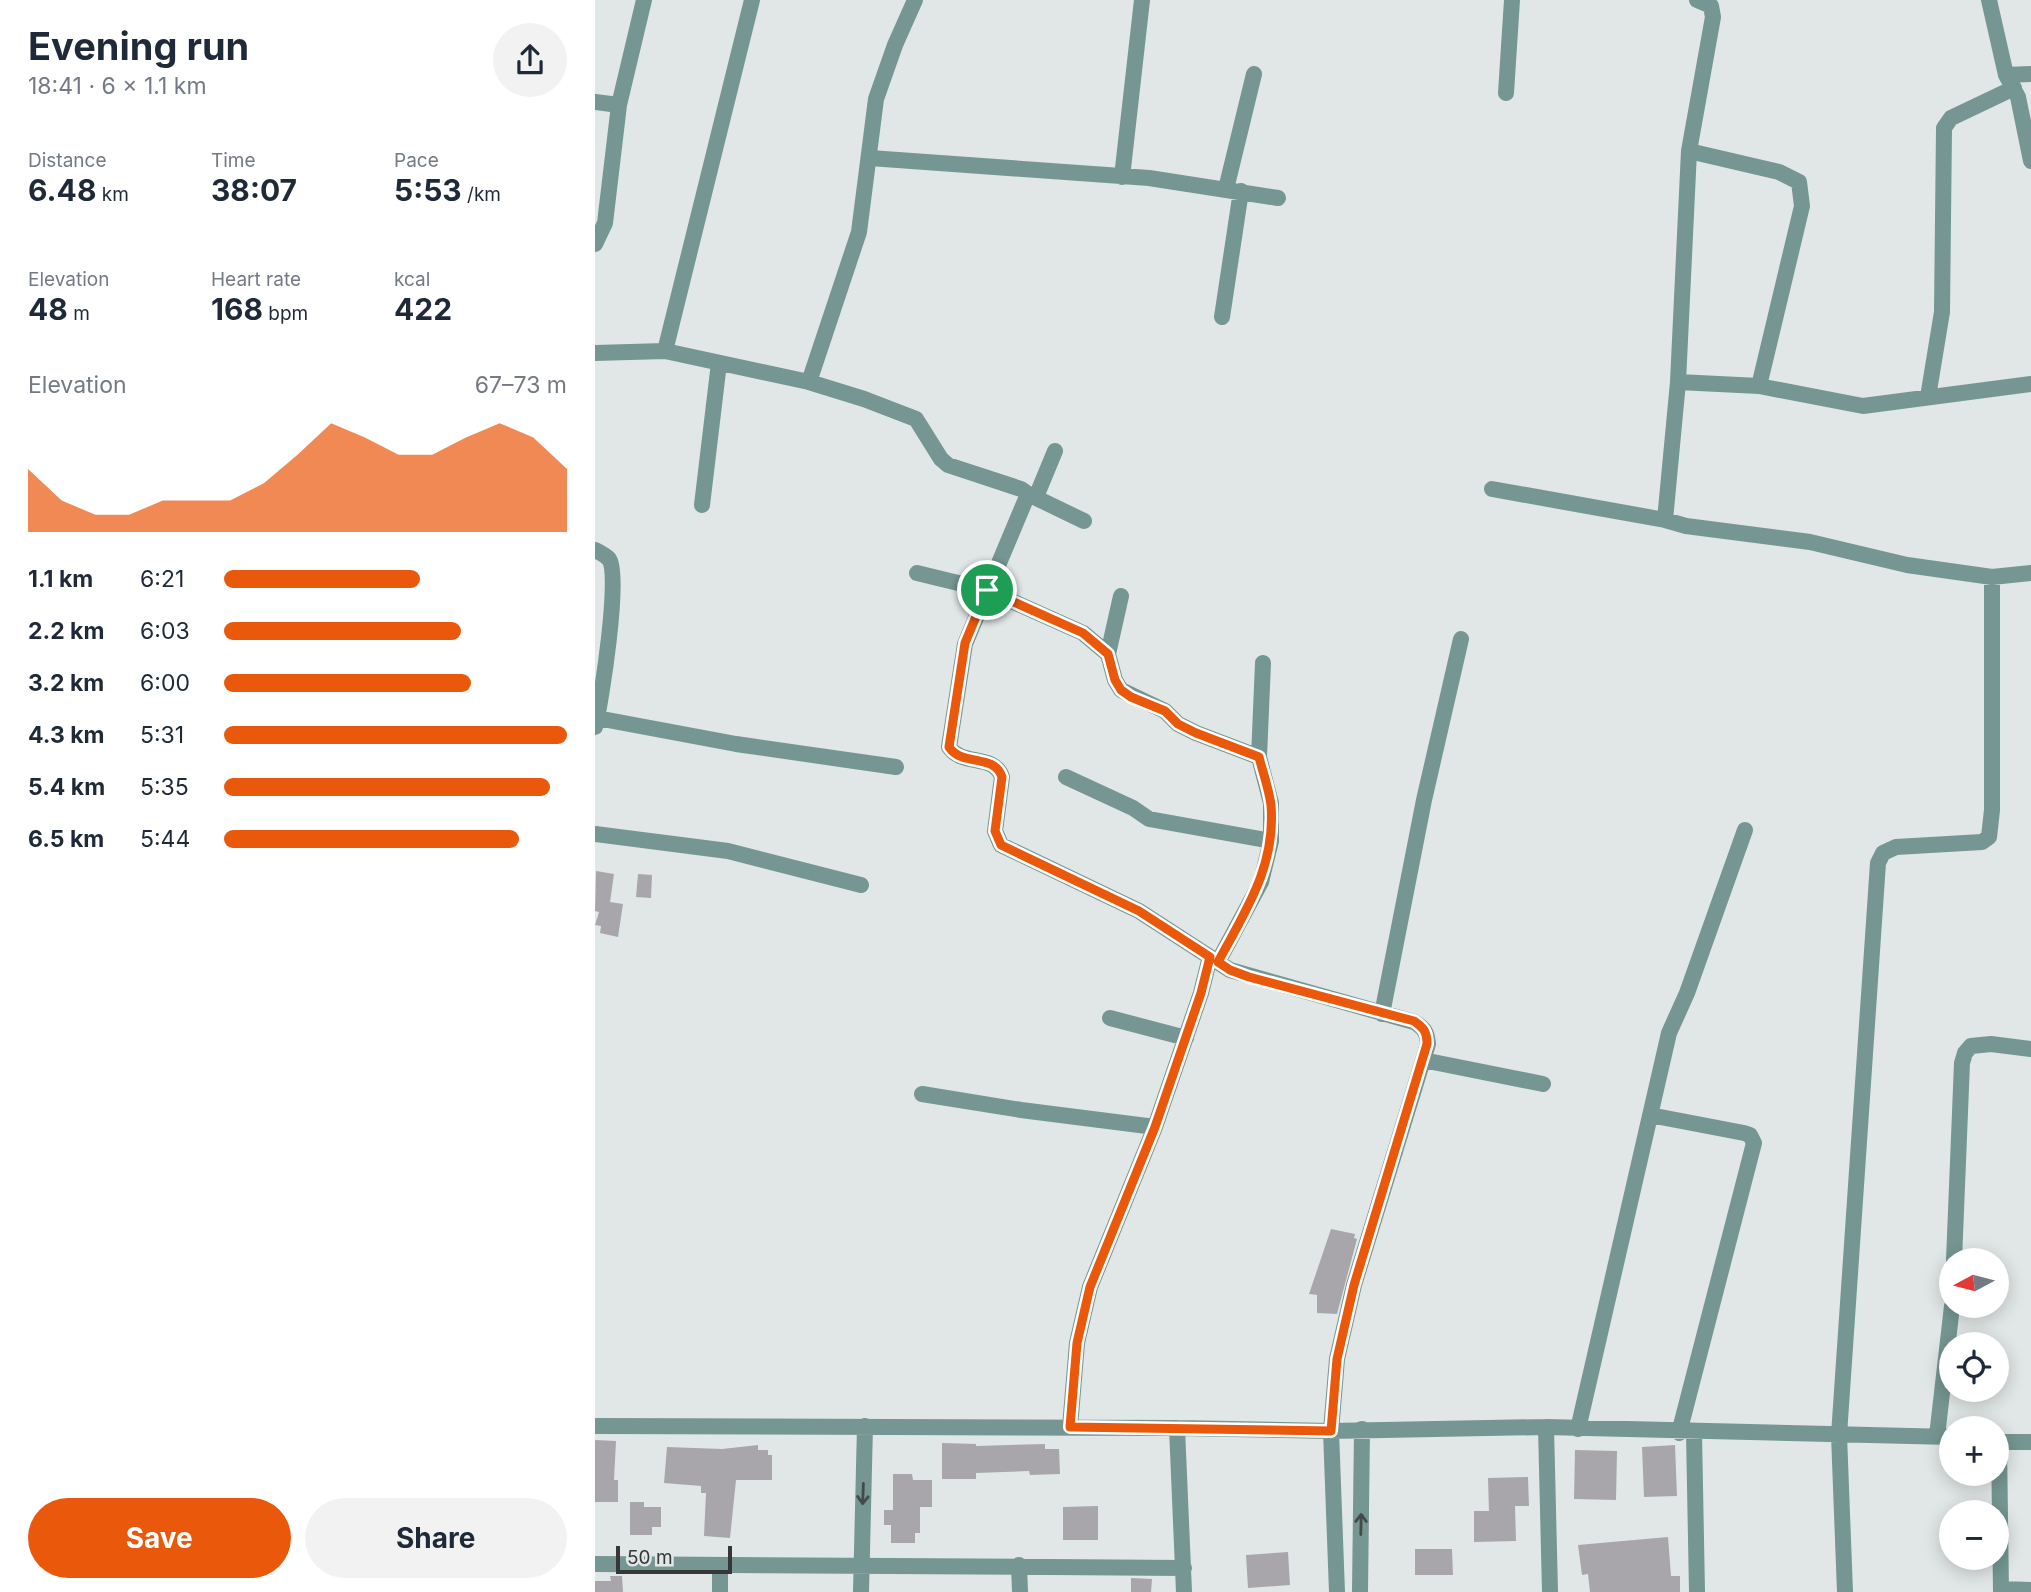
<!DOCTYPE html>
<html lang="en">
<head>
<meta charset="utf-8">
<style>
	body { margin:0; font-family:Inter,sans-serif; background:#f2f2f3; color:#1f2937; height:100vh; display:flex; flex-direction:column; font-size:26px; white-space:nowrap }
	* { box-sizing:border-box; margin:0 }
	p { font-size:23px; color:#747a83 }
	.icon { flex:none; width:38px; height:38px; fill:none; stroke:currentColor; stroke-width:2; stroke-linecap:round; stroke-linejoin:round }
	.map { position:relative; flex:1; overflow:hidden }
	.side { display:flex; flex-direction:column; background:#fff; width:595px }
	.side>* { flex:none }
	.needle { width:46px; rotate:263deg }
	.controls { position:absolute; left:1344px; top:1248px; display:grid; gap:14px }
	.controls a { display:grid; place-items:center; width:70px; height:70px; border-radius:50%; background:#fff; box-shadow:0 4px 18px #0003; font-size:35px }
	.scale { position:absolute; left:21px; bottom:18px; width:116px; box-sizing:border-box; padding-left:7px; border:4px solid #363838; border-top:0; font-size:19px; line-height:24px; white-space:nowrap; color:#363838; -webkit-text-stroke:5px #e1e7e6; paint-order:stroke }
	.pin { position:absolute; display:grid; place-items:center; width:60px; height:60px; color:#fff; margin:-30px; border:4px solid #fff; border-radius:50%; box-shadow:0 2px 7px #0007 }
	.round { display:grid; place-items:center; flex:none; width:74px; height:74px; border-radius:37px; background:#f2f2f3 }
	.headline { display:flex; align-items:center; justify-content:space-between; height:119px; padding:0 28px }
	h1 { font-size:38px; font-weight:700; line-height:52px }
	.figures { display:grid; grid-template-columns:repeat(3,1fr); gap:10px; height:119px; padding:7px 28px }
	.figures div { display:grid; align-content:center }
	.figures b { font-size:30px; font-weight:700 }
	.figures small { font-size:19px; font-weight:400 }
	.figures p { font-size:19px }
	.chart { height:196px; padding:14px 28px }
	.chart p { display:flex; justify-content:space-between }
	.chart svg { width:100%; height:126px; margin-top:7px; fill:#ea580c; opacity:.7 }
	.button { display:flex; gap:14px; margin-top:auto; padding:14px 28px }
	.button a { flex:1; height:80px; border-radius:42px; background:#ea580c; color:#fff; font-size:28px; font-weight:700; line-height:80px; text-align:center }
	.button a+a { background:#f2f2f3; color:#1f2937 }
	ul { padding:0 28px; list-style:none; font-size:23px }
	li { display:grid; grid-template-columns:112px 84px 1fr; align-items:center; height:52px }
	li i { height:18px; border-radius:9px; background:#ea580c }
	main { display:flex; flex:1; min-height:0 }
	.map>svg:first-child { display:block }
	.building { fill:#a8a6aa }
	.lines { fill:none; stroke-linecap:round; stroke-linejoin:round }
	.minor { stroke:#759692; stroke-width:16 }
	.oneway { stroke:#434b4a }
	.route-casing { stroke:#fff; stroke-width:14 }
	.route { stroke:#ea580c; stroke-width:9 }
</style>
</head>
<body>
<main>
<section class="side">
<div class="headline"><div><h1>Evening run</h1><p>18:41 · 6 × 1.1 km</p></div><a class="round"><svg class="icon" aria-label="share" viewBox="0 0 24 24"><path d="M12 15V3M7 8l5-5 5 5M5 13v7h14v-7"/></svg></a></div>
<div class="figures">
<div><p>Distance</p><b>6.48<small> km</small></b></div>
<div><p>Time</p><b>38:07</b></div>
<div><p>Pace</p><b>5:53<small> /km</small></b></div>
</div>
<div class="figures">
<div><p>Elevation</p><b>48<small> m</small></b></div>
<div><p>Heart rate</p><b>168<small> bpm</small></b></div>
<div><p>kcal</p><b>422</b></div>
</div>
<div class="chart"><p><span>Elevation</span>67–73 m</p>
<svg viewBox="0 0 160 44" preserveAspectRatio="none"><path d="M0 44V22L10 33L20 38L30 38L40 33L50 33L60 33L70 27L80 17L90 6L100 11L110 17L120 17L130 11L140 6L150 11L160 22V44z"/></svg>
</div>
<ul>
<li><b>1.1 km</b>6:21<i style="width:57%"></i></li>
<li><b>2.2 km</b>6:03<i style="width:69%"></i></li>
<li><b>3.2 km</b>6:00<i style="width:72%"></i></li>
<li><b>4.3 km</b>5:31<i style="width:100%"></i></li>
<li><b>5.4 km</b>5:35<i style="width:95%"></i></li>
<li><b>6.5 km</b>5:44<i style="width:86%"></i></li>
</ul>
<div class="button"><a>Save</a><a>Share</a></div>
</section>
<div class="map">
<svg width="1436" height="1592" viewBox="0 0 1436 1592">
	<rect width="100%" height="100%" fill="#e1e7e6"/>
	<path class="building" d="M1 871 19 874 15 902 28 904 23 937 5 933 6 926 0 925 4 912 0 911Z
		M43 874 57 875 56 898 41 897Z
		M736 1229 760 1234 759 1238 762 1239 742 1314 722 1313V1295L714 1294Z
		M0 1440 21 1441 19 1480H23V1502H0Z
		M347 1443 381 1444V1446L450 1444V1449H464L465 1474 435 1475 434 1471 381 1473V1479H347Z
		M163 1445V1450H173V1455H177V1480H141L135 1538 109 1536 111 1493H106V1486L69 1483 72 1447 127 1449Z
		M1080 1445 1082 1496 1049 1497 1047 1447Z
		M980 1450 1022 1451 1021 1500 979 1499Z
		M298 1474H317L318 1480H337V1507H325V1533H320V1543H296V1525H289V1510H298Z
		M933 1477 934 1506H920L921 1541 879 1542V1511H894L893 1478Z
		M35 1502H49V1507H66V1527H57V1535H35Z
		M503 1506V1540H468V1507Z
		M1073 1537 1076 1576H1085V1592H995L993 1574 987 1575 983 1545Z
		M820 1549H857L858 1575H820Z
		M693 1552 695 1585 653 1588 651 1555Z
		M15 1576H27L28 1592H0V1581H16Z
		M536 1578 557 1579 556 1592H536Z"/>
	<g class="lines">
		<path class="minor" d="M1102 0 1116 6 1118 17 1094 151 1083 382 1070 520 1091 526 1215 542 1312 565 1397 577 1436 573
			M1394 0 1411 75 1423 97 1436 161
			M1411 75 1436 74
			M911 93 917 0
			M0 102 24 105
			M1094 151 1184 172 1204 182 1207 206 1164 386
			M275 158 554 178 683 198
			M527 177 547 0
			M631 189 659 74
			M0 244 10 223 24 105 49 0
			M627 317 646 191
			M70 351 157 0
			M0 353 70 351 214 382 269 399 321 419 346 459 353 465 426 489 433 494 370 644 354 747C367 767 399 753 407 777L400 831 406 845 544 911 635 970 819 1022C829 1028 832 1032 833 1044L759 1285 742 1359 736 1431 742 1592
			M214 382 264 232 281 99 300 45 320 0
			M1083 382 1164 386 1268 406 1436 384
			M1333 397 1347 312 1349 128 1356 118 1419 88
			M897 489 1070 520
			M433 494 489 521
			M441 497 460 451
			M107 505 124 363
			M0 550C4 552 11 556 14 559 26 575 6 703 0 727
			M322 573 392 590 488 633 513 654 520 680 526 690 570 711 583 724 601 733 664 757
			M513 654 526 596
			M2 718 141 744 301 767
			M471 777 538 808 554 819 676 841
			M0 834 133 851 266 885
			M623 962 666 882 676 841V803L664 757 668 663
			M787 1014 829 800 866 639
			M515 1018 591 1038
			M828 1060 948 1084
			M327 1094 426 1110 560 1127
			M1055 1115 1149 1133 1155 1135 1159 1143 1084 1433
			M1359 1260 1367 1063 1370 1053 1376 1046 1396 1044 1436 1049
			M0 1426 582 1428 736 1431 951 1427 1356 1437
			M475 1427 482 1343 495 1287 560 1127 606 993 615 957
			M951 1427 955 1592
			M582 1428 589 1592
			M983 1429 1074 1033 1092 993 1150 830
			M1099 1433 1102 1592
			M1342 1436 1357 1306
			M1402 1442H1436
			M1404 1442 1406 1592
			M0 1564 589 1568
			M125 1565V1592
			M424 1565 425 1592
			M1406 1589 1436 1590
			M266 1592 270 1426
			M765 1592 767 1429
			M1250 1592 1244 1435 1283 863 1288 853 1301 847 1387 842 1394 837 1397 810V577"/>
	</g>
	<defs><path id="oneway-shaft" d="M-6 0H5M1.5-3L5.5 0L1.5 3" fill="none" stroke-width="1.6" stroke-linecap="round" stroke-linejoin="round" transform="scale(1.75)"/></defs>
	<g class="oneway">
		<use href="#oneway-shaft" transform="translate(268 1494) rotate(92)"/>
		<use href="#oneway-shaft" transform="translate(766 1524) rotate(-89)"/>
	</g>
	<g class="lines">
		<defs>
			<path id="route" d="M392 590 488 633 513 654 520 680 526 690 536 697 570 711 583 724 601 733 664 757C668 773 674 789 676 805 681 866 651 910 623 962L635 970 654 977 819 1021C829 1028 832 1032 832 1044L759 1285 742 1359 736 1431 475 1427 482 1343 495 1287 560 1127 606 993 615 957 544 911 406 845 400 831 407 777C399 753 367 767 354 747L370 643Z"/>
		</defs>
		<use href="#route" class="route-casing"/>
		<use href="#route" class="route"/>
	</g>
</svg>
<div class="controls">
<a><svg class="needle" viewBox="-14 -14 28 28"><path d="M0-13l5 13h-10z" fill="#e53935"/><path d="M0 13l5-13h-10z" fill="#747a83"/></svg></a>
<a><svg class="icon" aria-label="locate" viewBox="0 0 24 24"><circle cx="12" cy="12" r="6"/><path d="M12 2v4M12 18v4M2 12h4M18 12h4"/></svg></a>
<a>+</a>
<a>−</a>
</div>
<div class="scale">50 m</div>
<div class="pin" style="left:392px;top:590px;background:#1e9e55"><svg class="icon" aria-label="arrive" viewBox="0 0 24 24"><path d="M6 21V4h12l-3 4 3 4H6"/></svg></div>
</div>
</main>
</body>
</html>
